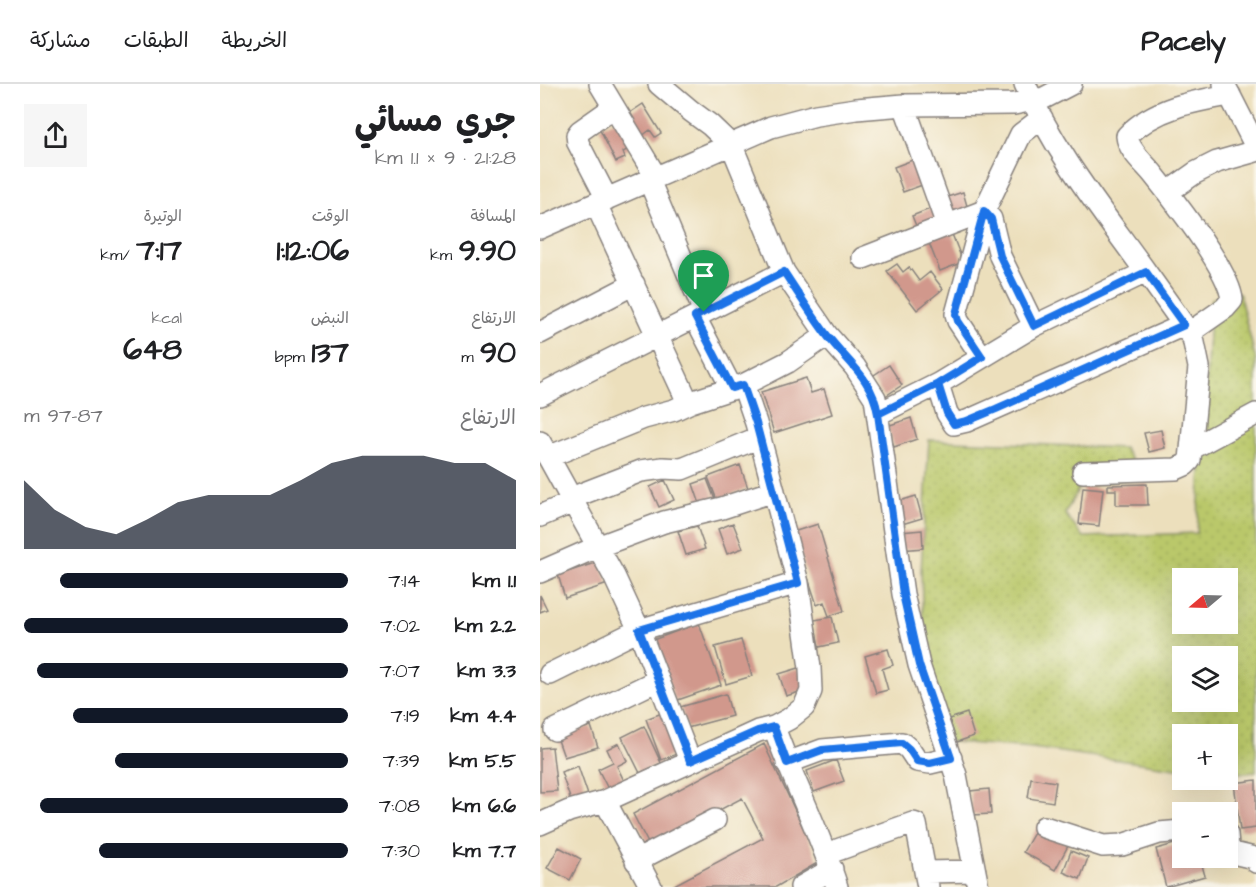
<!DOCTYPE html>
<html lang="ar">
<head>
<meta charset="utf-8">
<style>
	body { margin:0; font-family:"Architects Daughter","Playpen Sans Arabic",sans-serif; background:#f6f6f6; color:#202124; direction:rtl; height:100vh; display:flex; flex-direction:column; font-size:22px; white-space:nowrap }
	* { box-sizing:border-box; margin:0 }
	p { font-size:20px; color:#757577 }
	.icon { flex:none; width:33px; height:33px; fill:none; stroke:currentColor; stroke-width:2; stroke-linecap:round; stroke-linejoin:round }
	.map { position:relative; flex:1; overflow:hidden; direction:ltr }
	.details { display:flex; flex-direction:column; background:#fff; width:540px }
	.details>* { flex:none }
	.needle { width:39px; rotate:251deg }
	.controls { position:absolute; left:632px; top:484px; display:grid; gap:12px }
	.controls a { display:grid; place-items:center; width:66px; height:66px; border-radius:0px; background:#fff; box-shadow:0 6px 24px #0002; font-size:30px }
	.pin { position:absolute; display:grid; place-items:center; width:51px; height:51px; color:#fff; margin:-62px -26px; border-radius:50% 50% 50% 0; rotate:-45deg; box-shadow:0 0 6px #0007 }
	.pin .icon { rotate:45deg }
	.round { display:grid; place-items:center; flex:none; width:63px; height:63px; border-radius:0px; background:#f6f6f6 }
	.headline { display:flex; align-items:center; justify-content:space-between; height:102px; padding:0 24px }
	h1 { font-size:33px; font-weight:700; line-height:45px }
	.figures { display:grid; grid-template-columns:repeat(3,1fr); gap:9px; height:102px; padding:6px 24px }
	.figures div { display:grid; align-content:center }
	.figures b { font-size:30px; font-weight:700 }
	.figures small { font-size:16px; font-weight:400 }
	.figures p { font-size:16px }
	.chart { height:168px; padding:12px 24px }
	.chart p { display:flex; justify-content:space-between }
	.chart svg { width:100%; height:108px; margin-top:6px; fill:#111827; opacity:.7 }
	ul { padding:0 24px; list-style:none; font-size:20px }
	li { display:grid; grid-template-columns:96px 72px 1fr; align-items:center; height:45px }
	li i { height:15px; border-radius:8px; background:#111827 }
	header { display:flex; align-items:center; gap:36px; box-sizing:border-box; height:84px; padding:0 30px; background:#fff; border-bottom:2px solid #e0e0e0 }
	header strong { font-size:28px }
	nav { display:flex; gap:33px; margin-inline-start:auto; font-size:21px }
	main { display:flex; flex:1; min-height:0 }
	.map>svg:first-child { display:block }
	.grass { fill:url(#grass-dots); stroke:#6e7552; stroke-width:1.5; fill-rule:evenodd }
	.building { fill:#d1988c }
	.lines { fill:none; stroke-linecap:round; stroke-linejoin:round }
	.minor-casing { stroke:#87807c; stroke-width:24 }
	.minor { stroke:#fff; stroke-width:21 }
	.route-casing { stroke:#fff; stroke-width:12 }
	.route { stroke:#1a73e8; stroke-width:8 }
</style>
</head>
<body>
<header>
<strong>Pacely</strong>
<nav><a>الخريطة</a><a>الطبقات</a><a>مشاركة</a></nav>
</header>
<main>
<div class="map">
<svg width="716" height="803" viewBox="0 0 716 803">
	<defs>
		<pattern id="grass-dots" width="8" height="8" patternUnits="userSpaceOnUse" patternTransform="scale(1.5)"><rect width="8" height="8" fill="#bac86a"/><path d="M2 2h.1M6 6h.1" fill="none" stroke="#a0ac5d" stroke-width="1.8" stroke-linecap="round"/></pattern>
	</defs>
	<rect width="100%" height="100%" fill="#fbf7ec"/>
	<filter id="ink" filterUnits="userSpaceOnUse"><feTurbulence type="fractalNoise" baseFrequency=".0167" numOctaves="2"/><feDisplacementMap in="SourceGraphic" scale="12" xChannelSelector="R" yChannelSelector="G"/><feConvolveMatrix kernelMatrix="1 2 1 2 8 2 1 2 1" color-interpolation-filters="sRGB"/></filter>
	<filter id="wash" filterUnits="userSpaceOnUse"><feTurbulence type="fractalNoise" baseFrequency=".008" numOctaves="4" result="noise"/><feDisplacementMap in="SourceGraphic" scale="24" xChannelSelector="R" yChannelSelector="G"/><feGaussianBlur stdDeviation="1.35" result="paint"/><feColorMatrix in="noise" values="0 0 0 0 0 0 0 0 0 0 0 0 0 0 0 0 0 1.4 0 .05"/><feComposite in="paint" operator="in"/></filter>
	<g filter="url(#wash)">
		<rect width="100%" height="100%" fill="#ecdfbc"/>
		<path class="grass" d="M699 209 716 276V688L687 690V651H642V685L492 664 387 656 381 487 389 356 584 364 601 391 539 404 525 430 543 453 657 449 671 215ZM642 495H687V540H642ZM642 573H687V618H642Z"/>
		<g id="blocks">
			<path class="building" d="M103 20 121 49 115 53 110 46 102 52 88 30Z
				M79 35 92 63 83 68 85 74 76 78 59 44Z
				M375 75 385 100 363 108 354 83Z
				M423 108 429 129 410 135 404 114Z
				M397 122 403 140 379 149 372 132Z
				M410 145 423 178 400 187 387 154Z
				M177 180 185 202 161 210 153 188Z
				M357 180 363 188 369 183 379 197 390 188 403 205 377 226 347 187Z
				M349 281 362 301 344 313 331 293Z
				M266 294 271 309 284 305 292 330 234 349 221 308Z
				M371 334 377 355 354 363 347 342Z
				M621 346 625 364 609 368 604 349Z
				M200 381 208 404 177 416 168 393Z
				M167 395 176 418 161 423 153 400Z
				M125 396 134 416 119 423 110 403Z
				M607 400 608 421H576V406H568V401Z
				M543 403 563 405 559 442 539 440Z
				M376 412 382 434 362 440 356 418Z
				M193 439 203 464 187 470 178 445Z
				M278 440 304 527 289 532 284 518 277 521 253 448Z
				M157 442 165 465 146 471 138 447Z
				M382 446 383 464 361 466 360 448Z
				M61 477 68 500 25 514 18 491Z
				M0 511 7 525 0 528Z
				M292 533 298 559 279 563 274 536Z
				M159 539 181 601 135 617 113 556Z
				M201 556 212 592 186 600 175 563Z
				M348 565 353 581 342 585 348 606 336 609 325 572Z
				M259 584 266 606 246 612 239 590Z
				M186 610 192 632 147 644 140 623Z
				M125 628 142 668 121 676 106 635Z
				M427 629 434 652 417 658 409 635Z
				M51 642 58 663 24 673 17 653Z
				M104 642 121 679 100 689 82 653Z
				M79 659 87 677 77 682 85 699 69 707 58 685 73 678 67 665Z
				M224 660 279 778 236 803H135L134 801 223 754 202 714 110 763 93 730Z
				M12 663 17 707 0 708V664Z
				M296 676 304 697 274 708 267 687Z
				M38 682 48 711 31 717 21 688Z
				M491 694 516 698 513 718 488 714Z
				M716 696V744L700 746 694 699Z
				M449 705 451 730 432 731 430 707Z
				M498 742 529 760 515 786 483 768Z
				M642 758V774H660L665 792 626 803 616 765Z
				M19 763 41 775 30 796 7 784Z
				M531 767 548 774 540 795 523 788Z"/>
		</g>
	</g>
	<g filter="url(#ink)">
		<use href="#blocks" fill-opacity="0" stroke="#87807c" stroke-width="1.5"/>
		<g class="lines">
			<defs>
				<path id="minor" d="M60 0 116 93
					M119 0 151 27 170 41 192 62 244 188 287 251 315 283 335 314 363 510 379 581 416 691 438 803
					M684 0 716 63
					M364 21 407 141
					M109 96 164 228
					M628 108 655 89 677 78 716 67
					M67 115 38 59 37 51 40 47 74 23
					M56 120 146 314 151 318
					M0 144 231 43 276 31 316 25 364 21 474 20 504 14 531 0
					M323 174 444 127 451 135 460 172 494 242
					M155 233 192 305
					M0 249 94 200
					M649 249 685 224 692 216C690 187 633 115 613 90 605 80 588 66 587 52 614 24 654 17 690 11
					M442 273 418 237 416 230 444 127 481 50 502 34
					M398 300 407 329 414 340 427 337 644 241
					M0 311 244 188
					M338 330 398 300 494 242 606 188C563 128 514 68 485 0
					M0 358 74 492 99 546 150 677
					M653 364 716 330
					M8 373 104 334 134 326 151 318 203 301 248 278 287 251
					M543 388 636 385 645 381 650 376 659 283 653 254 606 188
					M31 414 101 387 123 384 142 385 220 353
					M0 432 33 418
					M0 488 57 463 124 438 182 424 234 407
					M10 590 99 546 258 499
					M234 643C253 697 280 748 297 803
					M15 646 118 596
					M247 679 282 666 362 659 369 665 377 677 390 679 411 674
					M65 717 111 803
					M0 740 29 727 65 717 218 647 234 643 249 635 264 623 271 607 270 584 258 499 216 339 203 301
					M504 743 563 762 582 761 619 749 642 747
					M687 750 688 762 693 769 714 774 716 778
					M286 770 373 739 376 740 388 803
					M96 777 175 736
					M386 788 435 787
					M261 803 292 785"/>
			</defs>
			<use href="#minor" class="minor-casing"/>
			<use href="#minor" class="minor"/>
		</g>
	</g>
	<g class="lines" filter="url(#ink)">
		<defs>
			<path id="route" d="M164 228 155 233 192 304 203 301 216 339 258 499 99 546 150 677 218 647 234 643 247 679 282 666 362 659 369 665 377 677 390 679 411 674 379 581 363 510 338 330 398 300 442 273 418 237 416 230 444 127 451 135 460 172 494 242 606 188 644 241 456 325 427 337 414 340 407 329 398 300 338 330C332 293 307 278 286 250 271 230 258 209 244 188L164 228"/>
		</defs>
		<use href="#route" class="route-casing"/>
		<use href="#route" class="route"/>
	</g>
</svg>
<div class="controls">
<a><svg class="needle" viewBox="-14 -14 28 28"><path d="M0-13l5 13h-10z" fill="#e53935"/><path d="M0 13l5-13h-10z" fill="#757577"/></svg></a>
<a><svg class="icon" aria-label="layers" viewBox="0 0 24 24"><path d="M12 4l9 5-9 5-9-5zM3 14l9 5 9-5"/></svg></a>
<a>+</a>
<a>−</a>
</div>
<div class="pin" style="left:164px;top:228px;background:#1e9e55"><svg class="icon" aria-label="arrive" viewBox="0 0 24 24"><path d="M6 21V4h12l-3 4 3 4H6"/></svg></div>
</div>
<section class="details">
<div class="headline"><div><h1>جري مسائي</h1><p>21:28 · 9 × 1.1 km</p></div><a class="round"><svg class="icon" aria-label="share" viewBox="0 0 24 24"><path d="M12 15V3M7 8l5-5 5 5M5 13v7h14v-7"/></svg></a></div>
<div class="figures">
<div><p>المسافة</p><b>9.90<small> km</small></b></div>
<div><p>الوقت</p><b>1:12:06</b></div>
<div><p>الوتيرة</p><b>7:17<small> /km</small></b></div>
</div>
<div class="figures">
<div><p>الارتفاع</p><b>90<small> m</small></b></div>
<div><p>النبض</p><b>137<small> bpm</small></b></div>
<div><p>kcal</p><b>648</b></div>
</div>
<div class="chart"><p><span>الارتفاع</span>87–97 m</p>
<svg viewBox="0 0 160 44" preserveAspectRatio="none"><path d="M0 44V16L10 28L20 35L30 38L40 32L50 25L60 22L70 22L80 22L90 16L100 9L110 6L120 6L130 6L140 9L150 9L160 16V44z"/></svg>
</div>
<ul>
<li><b>1.1 km</b>7:14<i style="width:89%"></i></li>
<li><b>2.2 km</b>7:02<i style="width:100%"></i></li>
<li><b>3.3 km</b>7:07<i style="width:96%"></i></li>
<li><b>4.4 km</b>7:19<i style="width:85%"></i></li>
<li><b>5.5 km</b>7:39<i style="width:72%"></i></li>
<li><b>6.6 km</b>7:08<i style="width:95%"></i></li>
<li><b>7.7 km</b>7:30<i style="width:77%"></i></li>
</ul>
</section>
</main>
</body>
</html>
